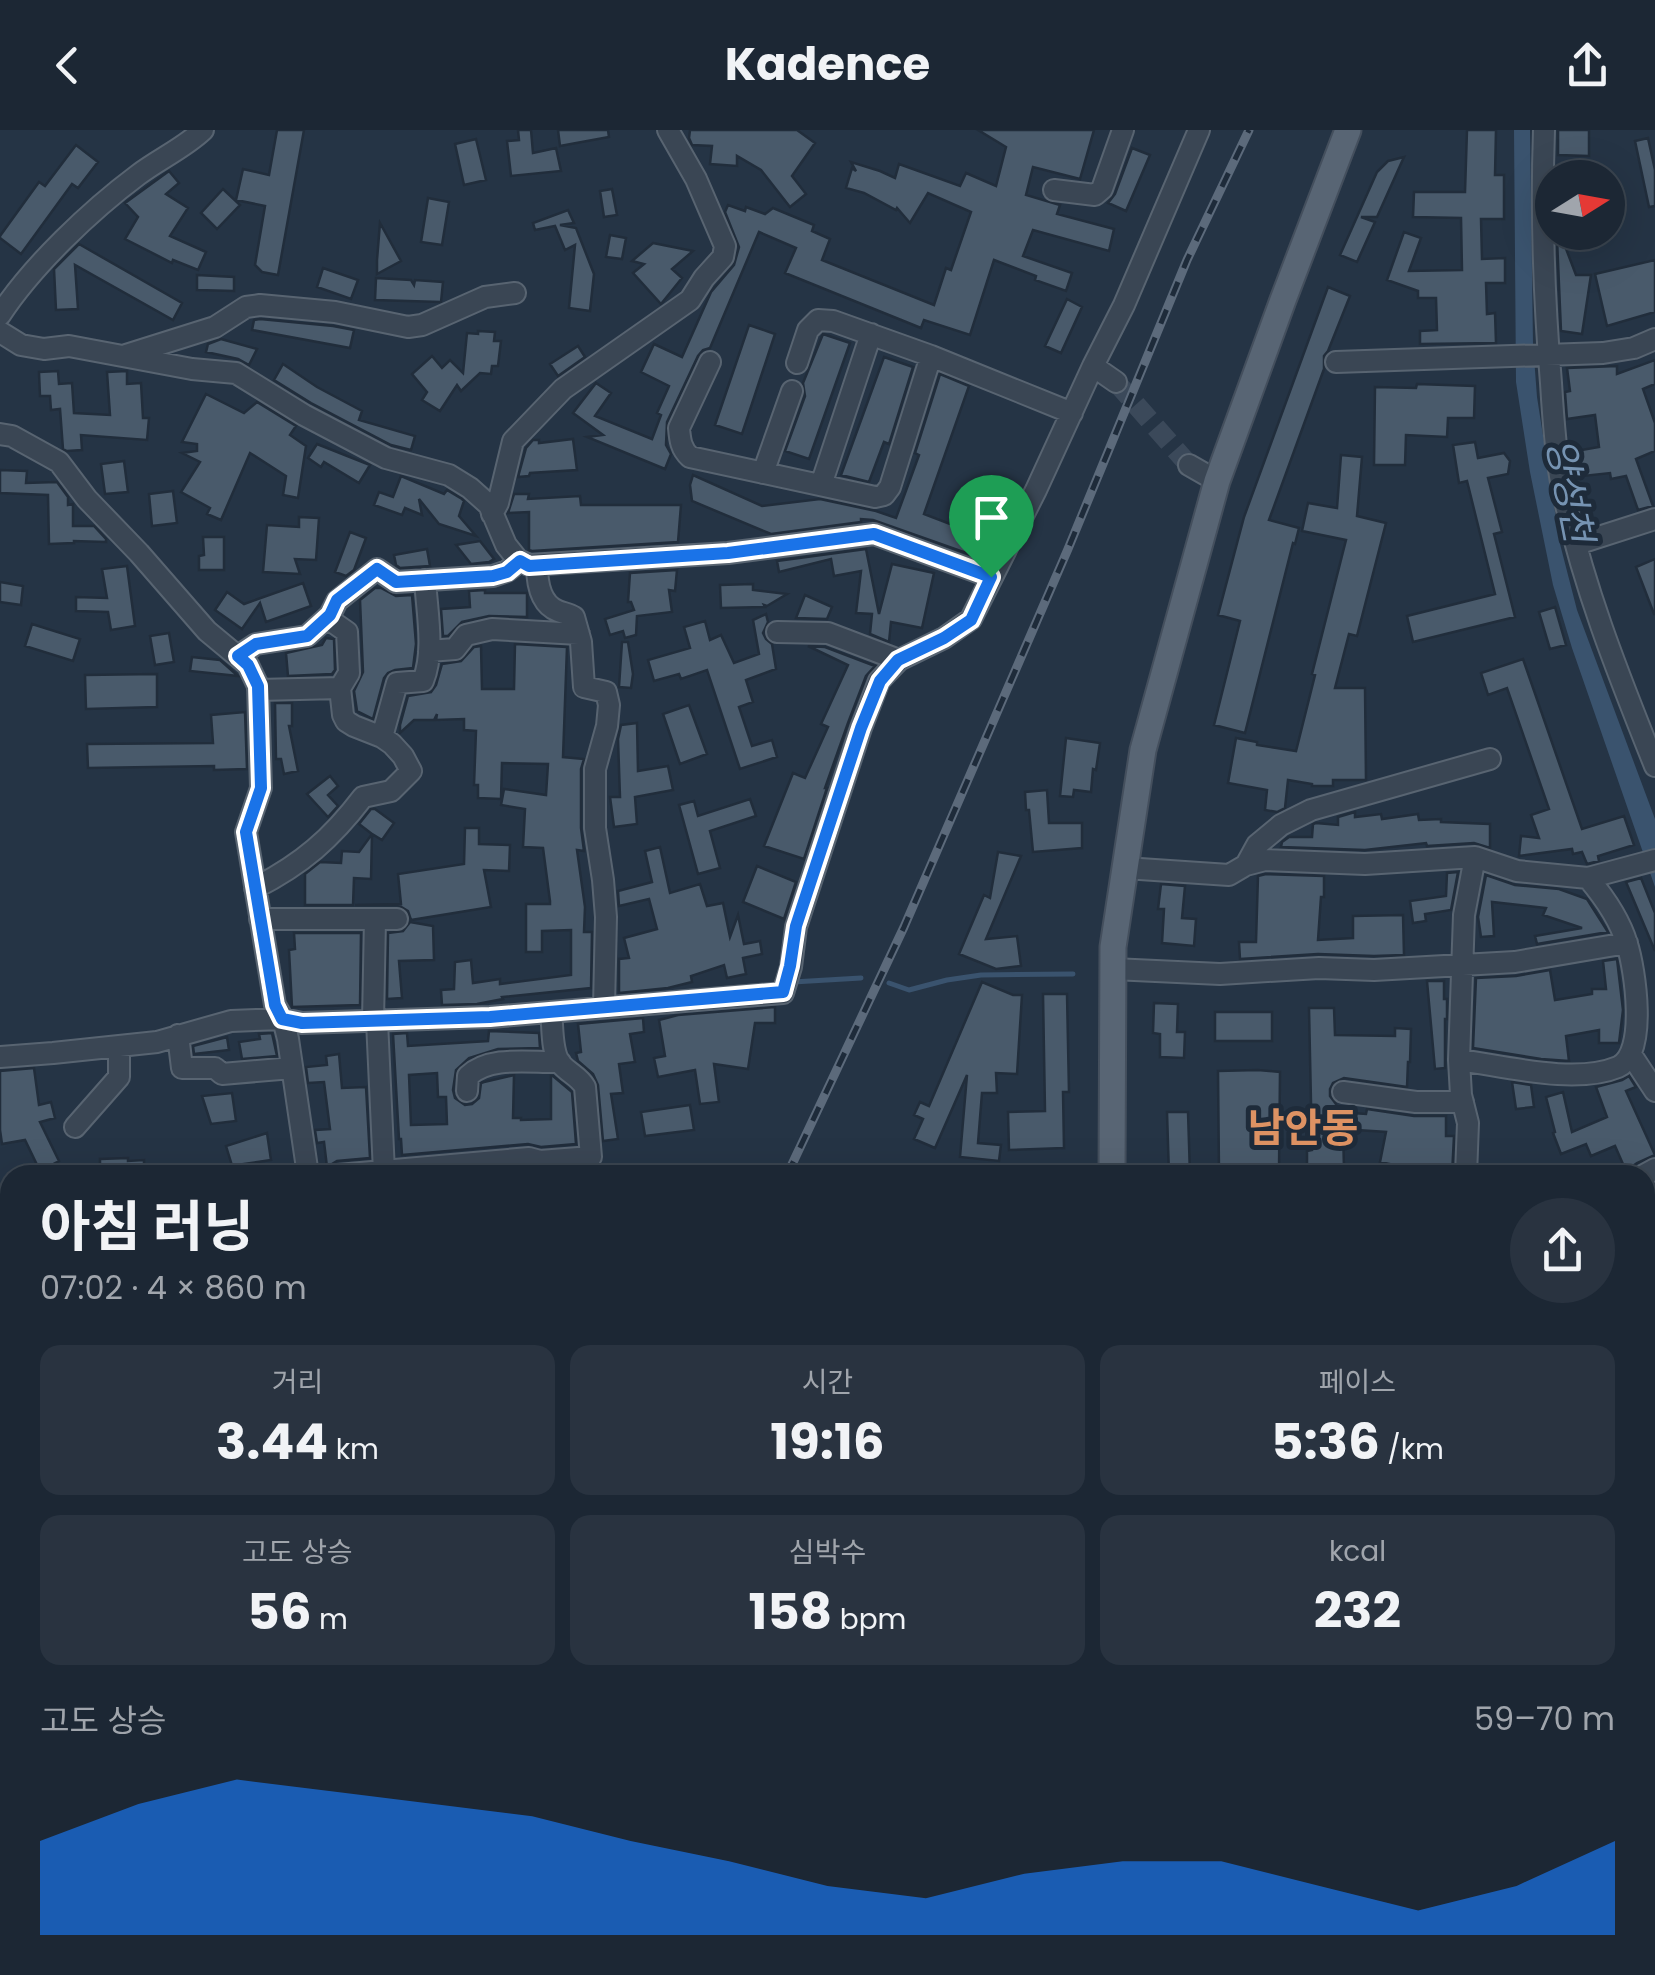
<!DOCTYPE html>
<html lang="ko">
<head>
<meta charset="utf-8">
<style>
	body { margin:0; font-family:Poppins,"Noto Sans KR",sans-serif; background:#293340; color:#f1f3f6; height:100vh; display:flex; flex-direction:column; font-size:38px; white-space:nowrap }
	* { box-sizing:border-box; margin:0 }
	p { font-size:32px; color:#a0a5ac }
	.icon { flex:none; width:55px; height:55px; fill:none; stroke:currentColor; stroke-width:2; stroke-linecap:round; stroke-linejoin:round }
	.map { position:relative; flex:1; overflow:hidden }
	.side { position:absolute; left:0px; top:1035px; width:1655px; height:810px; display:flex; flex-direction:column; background:#1c2734; border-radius:30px 30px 0 0; box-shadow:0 10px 40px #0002,0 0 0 2px #3a444f }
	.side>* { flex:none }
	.needle { width:65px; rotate:79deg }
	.tools { position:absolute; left:1535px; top:30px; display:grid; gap:20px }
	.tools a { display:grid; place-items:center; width:90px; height:90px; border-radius:50%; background:#1c2734; box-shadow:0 10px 40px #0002,0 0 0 2px #3a444f; font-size:50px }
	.pin { position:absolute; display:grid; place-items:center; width:85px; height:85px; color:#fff; margin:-102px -42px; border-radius:50% 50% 50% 0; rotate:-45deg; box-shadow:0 0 10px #0007 }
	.pin .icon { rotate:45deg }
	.round { display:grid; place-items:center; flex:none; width:105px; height:105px; border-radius:52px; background:#293340 }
	.summary { display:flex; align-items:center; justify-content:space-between; height:170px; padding:0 40px }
	h1 { font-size:55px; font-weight:700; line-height:75px }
	.metrics { display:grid; grid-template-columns:repeat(3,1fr); gap:15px; height:170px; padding:10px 40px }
	.metrics div { display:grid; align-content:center; border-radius:20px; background:#293340; text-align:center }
	.metrics b { font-size:50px; font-weight:700 }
	.metrics small { font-size:28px; font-weight:400 }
	.metrics p { font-size:28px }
	.chart { height:280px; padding:20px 40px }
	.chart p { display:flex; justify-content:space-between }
	.chart svg { width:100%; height:180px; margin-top:10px; fill:#1a73e8; opacity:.7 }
	header { display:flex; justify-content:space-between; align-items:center; height:130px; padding:0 40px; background:#1c2734; font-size:45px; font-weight:700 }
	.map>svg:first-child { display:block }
	.water { fill:#3a536e }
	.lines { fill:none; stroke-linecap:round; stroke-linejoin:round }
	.stream { stroke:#3a536e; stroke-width:5 }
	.building { fill:#495a6b; stroke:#212d3b; stroke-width:2.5; fill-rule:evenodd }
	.minor-tunnel { stroke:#3b495a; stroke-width:20; stroke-dasharray:20 10; stroke-linecap:butt }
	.minor-casing { stroke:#586471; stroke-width:24 }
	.major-casing { stroke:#444f5d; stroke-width:29 }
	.minor { stroke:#3a4654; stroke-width:20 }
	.major { stroke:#586574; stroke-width:25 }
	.rail-casing { stroke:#5c6a7b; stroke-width:9 }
	.rail { stroke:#1e2b3a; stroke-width:5; stroke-dasharray:15; stroke-linecap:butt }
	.route-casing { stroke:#fff; stroke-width:20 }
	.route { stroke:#1a73e8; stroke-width:12 }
	.labels { text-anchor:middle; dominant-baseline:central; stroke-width:10; stroke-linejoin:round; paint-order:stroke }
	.water-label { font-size:38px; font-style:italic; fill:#7693b2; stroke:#1e2b3a }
	.quarter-label { font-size:40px; font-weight:bold; fill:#dd9263; stroke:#1e2b3a }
</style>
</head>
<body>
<header><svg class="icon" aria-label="back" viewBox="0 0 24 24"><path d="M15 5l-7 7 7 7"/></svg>Kadence<svg class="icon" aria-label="share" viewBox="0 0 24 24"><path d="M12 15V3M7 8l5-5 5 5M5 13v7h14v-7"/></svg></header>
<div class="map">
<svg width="1655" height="1845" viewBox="0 0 1655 1845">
	<rect width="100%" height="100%" fill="#253445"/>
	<path class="water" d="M1514 0H1530L1533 214 1537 267 1560 414 1577 480 1655 689V757L1572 518 1553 455 1530 342 1516 252Z"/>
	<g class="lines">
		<path class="stream" d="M793 852 861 848
			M889 853 909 860 947 850 981 845 1073 844"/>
	</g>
	<path class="building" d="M277 0H304L278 145 262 142 255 135 265 76 236 70 243 39 269 45Z
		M518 0H531L533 23 556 18 561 41 511 46 507 11 519 10Z
		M558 0H608L609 7 560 16Z
		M690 0H797L815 13 792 46 806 64 790 77 761 40 737 26V36L710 34 712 16 692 15 689 8Z
		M978 0H1094L1080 49 1033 37 1026 65 1060 75 1057 84 1114 99 1109 121 1033 100 1023 126 1072 143 1066 161 1035 150 1036 146 994 130 970 205 924 190 921 198 785 143 796 118 759 102 710 218 703 220 698 226 667 292 666 315 671 324 665 339 587 307 603 305 573 283 596 253 611 263 595 286 652 309 661 285 657 283 669 256 641 242 654 214 682 227 711 162 734 135 739 117 725 82 728 75 745 81 746 77 765 84 773 78 814 95 812 101 830 109 822 130 934 175 946 138 951 140 971 82 928 63 910 93 897 78 896 80 864 63 846 58 852 38 856 41 851 32 880 41 895 48 899 34 960 56 966 43 996 56 1006 17Z
		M1467 0H1496L1495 45H1504V89H1481L1482 129 1505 128V153H1486L1487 184 1495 183 1496 213 1420 214V201L1437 200 1436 168H1418V161L1387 150 1404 102 1421 108 1409 141 1462 140 1461 88 1413 87 1414 62H1465Z
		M1558 0H1589V26L1558 25Z
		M1648 8 1655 40V76L1649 77 1635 11Z
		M476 9 486 50 464 55 455 14Z
		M76 15 98 32 78 58 72 54 21 124 0 108V106L39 52 45 56Z
		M1132 18 1150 25 1126 81 1108 73 1115 64Z
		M1404 27 1377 87H1361L1375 92 1357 132 1340 125 1377 42 1388 31Z
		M169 41 179 53 166 64 188 78 170 106 206 122 198 140 173 130 172 133 125 109 138 87 125 73Z
		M223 59 240 75 217 99 201 83Z
		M612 59 617 85 604 87 600 61Z
		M428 68 449 72 442 115 421 112Z
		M568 80 574 93 560 95 576 98 594 144 590 181 569 178 575 115 565 120 555 96 535 100 533 93Z
		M380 93 401 131 377 144V130Z
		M1575 102H1593L1592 116H1565L1576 145H1591L1582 204 1561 201 1557 109Z
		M610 105 626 108 622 129 606 127Z
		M653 113 693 121 672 139 682 148 661 174 633 143 644 134 632 131Z
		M79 114 182 173 173 190 75 135 78 179 56 180 54 139Z
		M1655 130V182L1607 196 1595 144Z
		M323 138 358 150 351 169 317 157Z
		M197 145 234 147V161L197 160Z
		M376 148 411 150 414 155 415 150 443 152 441 172 375 170Z
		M1328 157 1350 166 1328 221 1324 226V239L1269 390 1299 398 1295 414 1293 413 1245 603 1214 595 1240 491 1218 485 1244 387Z
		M1067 169 1082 177 1061 223 1045 216Z
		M260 189 333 196 354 200 350 218 252 200 254 190Z
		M749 195 775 204 742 304 715 295Z
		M478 201 495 202 494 211H501L498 236H492L491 244 480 243 461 261 457 255 440 281 422 270 427 262 412 244 432 226 442 238 450 230 463 243 467 203 478 204Z
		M823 204 850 213 809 329 785 321 805 266 803 253Z
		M221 209 257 219 249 235 238 229 206 222 208 214Z
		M578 216 585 227 558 246 550 234Z
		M884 227 913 237 889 314 884 312 869 352 841 345Z
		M1655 230V254L1643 259 1655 293V321L1636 329 1653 376 1638 380 1626 346 1611 349 1610 343 1574 347 1570 322 1599 317 1595 285 1567 289 1565 262 1570 261 1567 238 1617 236V244Z
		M283 234 317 257 362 281 359 290 415 306 411 320 391 315 311 273 274 250Z
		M58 241 59 254 72 253 74 283 110 285 107 242 127 241V254L141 253 143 288H149L147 310 81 305 82 320 67 321 63 319 60 279 51 280 50 266H40L39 242Z
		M940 244 969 256 924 384 979 405 972 425 873 390 861 389V392L771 404 692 371 690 355 693 345 762 376 820 369 876 381 896 388 919 325 915 323Z
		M1417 254 1475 256 1474 288H1448L1447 307 1406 305 1405 335H1374L1375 257 1416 258Z
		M206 264 244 283 257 272 296 296 290 305 306 316 298 368 283 365 286 346 250 323 221 390 207 384 210 378 181 362 200 332 182 323 197 321V314L182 312Z
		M573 309 577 340 530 343 529 346 518 347 526 318 533 310H539V313Z
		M1475 312 1478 328 1504 323 1510 331 1508 344 1488 348 1502 402 1494 404 1515 487 1413 512 1407 486 1495 464 1467 351 1459 353 1453 315Z
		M317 314 370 335 359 353 324 332 321 337 308 328Z
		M1341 325 1362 327 1357 386 1386 393 1357 506 1349 504 1335 558H1365L1366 650H1333V656H1312V654L1288 650 1285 678 1277 682 1265 680 1267 660 1228 653 1236 608 1257 612V615L1296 621 1315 545 1312 544 1346 410 1302 401 1308 373 1337 378Z
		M124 331 128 362 105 364 101 334Z
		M0 340 27 341 26 353 57 352 68 367V375L73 374V396H94L106 409V412L74 411V413L49 414 48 365 0 363Z
		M401 346 444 364 447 360 462 369 464 371 459 386 476 406 439 394 419 369 422 385 405 378 402 385 374 375 379 362 393 367Z
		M173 361 177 393 152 396 149 364Z
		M514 364H529L528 369 580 366 581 375H681L678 412 532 421 529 420V382L508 383Z
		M299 387 319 388 316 430 295 429 300 444 263 442 267 395 299 397Z
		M350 402 366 408 354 440 346 446 335 442Z
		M203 407H224V440H199V426L204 425Z
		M480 411 494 429 489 432 471 434 456 415Z
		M427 419 430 436 400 438 396 435 394 425Z
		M866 419 879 484 892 434 934 443 922 498 891 492 889 512 870 504 872 484 856 483 861 441 834 446 831 429 779 442 777 431Z
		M1655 429V484H1654L1636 437Z
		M127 436 135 496 111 500 108 482 76 481V467L107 468 102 439Z
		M677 440 675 461 669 460 672 482 637 486 636 505 625 508 623 501 610 505 605 489 634 480 631 472H628L630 443Z
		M0 452 23 456 21 475 0 472Z
		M303 453 311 476 266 492 260 473 242 499 215 480 227 462 244 474Z
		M753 454V460L787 464 767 476 764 475 765 477 721 478 720 455Z
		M375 458H381L396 466 412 465 416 514 413 538 395 540 388 543 384 548 373 589 357 581 354 561 363 542 360 470Z
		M485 460V463H527V487L489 486 462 492 448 506H443L441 479 470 477 469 461Z
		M805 465 832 477 827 489 796 488Z
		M1555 477 1566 515 1550 519 1539 482Z
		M766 484 768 492 763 503 766 509 772 514 776 539 746 550 753 572 739 577 752 616 772 610 777 627 740 639 707 540 681 549 679 544 654 551 648 530 690 518 684 497 705 491 710 510 721 505 734 533 759 524 753 490Z
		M32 494 80 509 73 531 25 516Z
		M169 503 174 532 155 535 150 506Z
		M326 508 334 509 335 540 332 544 288 546 286 523 322 515Z
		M622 512H628L633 544 631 558 619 557Z
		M515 514 567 517 563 627 584 629 581 639V698L584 721 577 720 585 777 584 802H592L591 858 502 867 503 869 477 874 442 875 441 860 454 859 455 832 471 830 473 853 500 849V854L571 845V800L542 801V822H526V774H550V771L543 718 523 717 525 679 501 675 504 659 546 665 548 634 502 633 501 669 478 668V655H474L476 601 464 600V589L436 590 437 584 434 590H414L400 603V595L408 566 431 562 436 555 442 534 461 531 474 517 481 516 482 559H514Z
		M808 516 825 517 875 536 866 546 848 593 825 658H827L804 729 764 716 793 643 805 648 828 597 821 594 848 535Z
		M192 527 220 530 238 546 190 541Z
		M1523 529 1582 699 1624 686 1634 715 1598 726 1599 731 1587 734 1582 722 1573 724 1572 719 1519 726 1521 706 1539 708 1531 685 1549 679 1507 558 1488 565 1481 543Z
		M157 544V577L86 579 85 545Z
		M275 573H292V596H289L298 641 284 644 281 629H276Z
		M689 575 707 624 680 634 663 584Z
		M245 582 247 639 214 640V636L88 638 87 614 213 613 211 585Z
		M637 593 638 641 668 636 673 660 635 667 637 694 614 697 610 667H620L618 609 621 595Z
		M1066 608 1100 613 1096 640 1093 639 1091 662 1074 660 1073 667 1060 666Z
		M330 646 338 656 328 665 338 676 328 687 307 664Z
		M1047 660 1049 693H1082V718L1033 722 1029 680H1026L1025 662Z
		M750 669 756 686 710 701 720 738 698 744 679 675 694 671 698 686Z
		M371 679H375L394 693 382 710 372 704 371 749 354 748 353 775H305V744L320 732 341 733 342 721 359 722 372 704 359 694Z
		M1355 682V687L1381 684 1382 689 1418 684 1419 690 1441 689V692L1490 694V718L1474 713 1427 716 1426 713 1365 720 1281 717 1282 712 1289 707H1312L1313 694 1316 693 1338 695V687Z
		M465 698H479V714L510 715 509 741 484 740 491 777 411 790 408 781 398 775H355L401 774 398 744 464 734Z
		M660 717 670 763 700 754 707 776 723 773 730 807 738 785 744 814 760 811 762 824 743 828 746 844 727 848 724 835 691 846 692 852 668 858 619 863V829L629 828 624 808 657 799 649 769 619 776 618 761 652 752 645 721Z
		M998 722 1021 726 986 809 1017 806 1021 836 996 839 959 824 984 765 990 768Z
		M757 736 796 752 784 789 743 772Z
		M1458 742 1451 780 1425 784 1426 791 1413 793 1410 771 1446 766 1447 743Z
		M1266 744 1324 746V767H1321L1318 810 1353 808V786L1403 785 1404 825 1374 826 1318 824 1240 829 1239 812H1256L1258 746Z
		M1486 745 1515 755 1559 759 1587 769 1608 802 1537 814 1535 806 1582 798 1543 785 1546 778 1492 772 1494 806 1481 807 1478 787Z
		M1641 748 1655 783V821L1626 752Z
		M1161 754 1185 756 1182 788 1196 789 1194 816 1162 813 1164 779H1158Z
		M410 792 433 796 434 830 399 831 402 868 387 869 388 803 403 801Z
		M294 803H361L360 875 292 877 289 820 295 819Z
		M1617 829 1623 880 1619 913H1599V900L1566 906 1569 931 1541 929 1473 918 1476 848 1516 846 1550 840 1555 870 1592 864V859H1606L1603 831Z
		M1427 851H1444V869H1447V889H1445V938L1435 939Z
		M982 852 1013 865H1022L1017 944 996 943 997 963H982L978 1013 1001 1015 999 1031 960 1027 967 945 935 1018 914 1009 923 989 914 985 920 972 929 976Z
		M1043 864H1067L1069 962H1063L1064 1018 1009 1020 1008 982 1045 981Z
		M1154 873 1178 874 1177 902H1185L1184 928 1160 927V904L1153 903Z
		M775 877V893H755L748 939 714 934 719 972 700 974 695 940 658 947 654 928 665 926 659 890 678 885Z
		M1309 878H1334L1335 905 1395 906V898L1411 899 1410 932H1408L1407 957 1344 948 1333 953 1330 959V966L1336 974 1337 982 1366 984 1367 979 1414 986H1446V1006H1454L1452 1045H1418L1393 1041 1394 1035 1380 1032 1386 1002 1343 999 1344 1039H1339L1340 1045H1326V1039L1307 1040V1021L1312 1020Z
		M1215 882H1272V911H1215Z
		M643 888 644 902 630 904 635 932 619 934 623 963 611 964 618 1009 603 1011 598 955 593 944 578 931 576 923 581 922 578 894Z
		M489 901 539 903 540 918 498 919 469 928 456 940 453 960 455 968 465 975 472 974 479 968 481 953 484 952 514 945 513 988H521V990L551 989V946H553L572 962 576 1014 541 1017 528 1014 402 1025 401 1009H399L393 904 407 903 408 916 488 911ZM437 943 438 967H446L447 994 411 995 409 945Z
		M272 903 277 926 242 929 239 912 260 909 259 904Z
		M227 907 229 920 194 924 193 916Z
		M339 924 342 958 366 957 370 1028 337 1031 327 1037 324 1012 317 1013 315 1000 330 999 324 952 308 953 306 937 327 935 326 926Z
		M34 938 39 975 51 972 55 988 40 992 59 1031 40 1041 25 1010 2 1014 0 1000V941Z
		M1258 940 1280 942 1279 1040 1260 1039V1042L1219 1043 1218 941Z
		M1629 946 1636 957 1626 961 1655 1025 1637 1033 1626 1041 1615 1016 1591 1026 1586 1014 1561 1024 1553 1003 1555 1002 1546 967 1563 962 1572 1002 1607 987 1596 957 1622 950Z
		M1512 952 1531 955 1534 977 1516 979Z
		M232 963 236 991 211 994 202 966Z
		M690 975 694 1000 645 1006 641 982Z
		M1167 982H1188L1190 1045H1169Z
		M267 1003 271 1030 244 1034 246 1038 234 1042 226 1016Z
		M128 1028V1031L144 1030V1045H100V1029Z"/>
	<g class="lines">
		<path class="minor-tunnel" d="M1116 252 1189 335"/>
		<defs>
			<path id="minor" d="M1544 0C1541 84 1544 169 1551 253 1553 286 1555 319 1561 352 1580 449 1618 544 1655 636
				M1054 60 1095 65 1102 59 1123 0
				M0 185C32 136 91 80 138 45 159 29 184 18 203 0
				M0 202 21 215 44 219 69 216 192 239 236 243 304 285 386 328 449 345 470 358 489 375 506 415 518 430 529 435 728 423 874 404 991 447
				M126 225 215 197 246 177 260 175 335 182 408 197 422 195 485 167 515 163
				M710 232 679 298C680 310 681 319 690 327L875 367 884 365 890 357 931 226
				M1336 232 1603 223 1634 218 1655 209
				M797 233 808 200 818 190 833 191 931 226 1072 283
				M1093 236 1116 252
				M0 304 12 306 59 332 87 369 139 423 207 501 248 535 258 556 261 658 246 702 275 875 283 889 288 909 308 1045
				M1189 335 1217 351
				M763 343 792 261
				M821 355 871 204
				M492 384 498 373 513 311 563 259 690 170 704 148 723 127 725 116 696 49 668 0
				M1577 414 1655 389
				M537 435C537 452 540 474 558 481 563 483 569 484 574 487L581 512 584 557 606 562 609 575 607 596 595 639V698L603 750 606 787 604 877
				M777 502 828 503 899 530
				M429 521 455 519 466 505 492 499 579 504
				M238 526 256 514 307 506 330 485 337 471 377 439 396 452 493 446 507 441 520 431
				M258 560 340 558
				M382 607 397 553 423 551C435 522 427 482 425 450
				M1246 735 1257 715 1281 695 1311 680 1490 629
				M1125 738 1229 745 1246 735 1265 730 1365 734 1475 727 1517 741 1588 748C1604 767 1620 790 1627 814 1635 839 1648 924 1618 937 1575 955 1505 936 1459 930
				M1588 748 1655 730
				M255 758C302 734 331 709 363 667L391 661 411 641 403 626 392 614 382 607 354 596 346 591 343 585 340 558 349 543 347 502 327 488
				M260 789H397
				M1113 839 1220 844 1319 838 1374 840 1515 832 1627 813
				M373 891 375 789
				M377 891 384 1042
				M178 905 182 938H215L222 944 292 938
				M1632 926 1655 961
				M0 927 53 923 157 912 231 891 283 889 302 893 490 887 783 863 791 837 796 797 861 598 879 551 899 530 944 508 971 489 1036 360 1093 236 1124 175 1199 0
				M467 961 468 946C490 925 531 933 560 932
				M1343 962 1416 972H1463
				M75 997 119 947V916
				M338 1045 529 1028 540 1031 591 1027 585 957C579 946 568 943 560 933 551 921 553 896 551 882
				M1466 1045 1468 993 1461 965 1459 930 1464 785 1475 727
				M1644 1045 1655 1039
				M1645 1471 1655 1465
				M1645 1530 1655 1525
				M1645 1718 1655 1733
				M0 1775 10 1773
				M698 1835 703 1845
				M1296 1835H1359L1367 1838 1398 1835
				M1531 1835 1537 1845
				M367 1845 371 1835
				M1272 1845 1276 1835"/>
			<path id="major" d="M1112 1045 1113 817 1143 620 1217 351 1283 170 1348 0
				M0 1259 10 1260
				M1645 1261H1655
				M0 1285 10 1286
				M1645 1291H1655
				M918 1845 936 1835
				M1107 1845 1109 1835"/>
		</defs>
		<use href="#minor" class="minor-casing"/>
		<use href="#major" class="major-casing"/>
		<use href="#minor" class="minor"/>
		<use href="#major" class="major"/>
		<defs>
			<path id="rail" d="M787 1045 904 797 1068 419 1187 130 1249 0
				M453 1845 457 1835"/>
		</defs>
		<use href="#rail" class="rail-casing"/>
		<use href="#rail" class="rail"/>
	</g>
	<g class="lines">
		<defs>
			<path id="route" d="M874 404 991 447 971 490 944 508 898 530 880 551 861 598 796 796 790 836 783 862 490 887 302 893 282 889 275 875 246 702 261 658 258 556 248 535 238 526 256 514 307 506 330 485 337 470 377 439 396 452 493 446 507 442 520 431 529 436 728 423Z"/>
		</defs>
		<use href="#route" class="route-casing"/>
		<use href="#route" class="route"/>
	</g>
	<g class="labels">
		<g class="water-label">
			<text transform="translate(1570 360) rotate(79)">양성천</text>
		</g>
		<g class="quarter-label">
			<text x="1303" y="998">남안동</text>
		</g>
	</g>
</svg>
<div class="tools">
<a><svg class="needle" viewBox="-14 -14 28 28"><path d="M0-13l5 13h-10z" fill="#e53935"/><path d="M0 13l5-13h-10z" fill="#a0a5ac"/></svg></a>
</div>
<div class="pin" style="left:991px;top:447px;background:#1e9e55"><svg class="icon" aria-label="arrive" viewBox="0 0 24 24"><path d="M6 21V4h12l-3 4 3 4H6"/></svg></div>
<section class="side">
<div class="summary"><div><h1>아침 러닝</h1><p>07:02 · 4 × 860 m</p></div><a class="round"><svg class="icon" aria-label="share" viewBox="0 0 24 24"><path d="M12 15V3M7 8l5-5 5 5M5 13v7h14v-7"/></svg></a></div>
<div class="metrics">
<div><p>거리</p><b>3.44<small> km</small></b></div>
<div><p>시간</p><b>19:16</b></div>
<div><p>페이스</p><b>5:36<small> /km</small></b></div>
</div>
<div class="metrics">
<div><p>고도 상승</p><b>56<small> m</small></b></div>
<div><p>심박수</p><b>158<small> bpm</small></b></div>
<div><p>kcal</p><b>232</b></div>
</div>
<div class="chart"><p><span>고도 상승</span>59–70 m</p>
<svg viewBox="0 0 160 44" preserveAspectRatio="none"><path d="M0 44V21L10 12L20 6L30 9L40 12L50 15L60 21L70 26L80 32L90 35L100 29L110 26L120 26L130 32L140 38L150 32L160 21V44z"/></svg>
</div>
</section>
</div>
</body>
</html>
